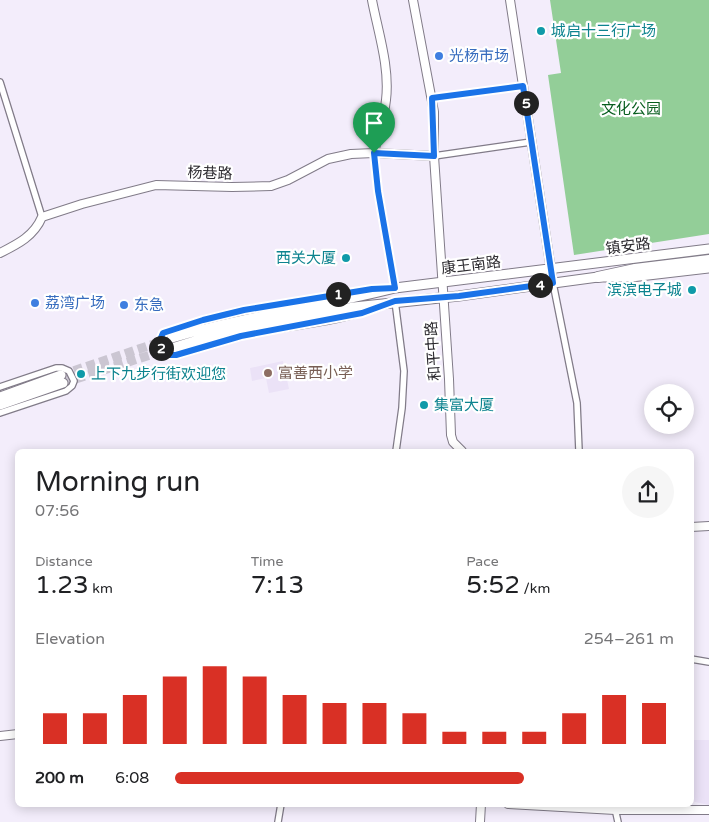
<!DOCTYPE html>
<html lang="en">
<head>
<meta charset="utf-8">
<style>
	body { margin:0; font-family:"Varela Round","Noto Sans SC",sans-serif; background:#f6f6f6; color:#202124; height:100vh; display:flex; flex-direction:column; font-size:19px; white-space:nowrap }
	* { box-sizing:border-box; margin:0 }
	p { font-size:16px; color:#757577 }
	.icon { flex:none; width:28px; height:28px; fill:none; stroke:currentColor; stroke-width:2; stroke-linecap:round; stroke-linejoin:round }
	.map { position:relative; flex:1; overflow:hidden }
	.sheet { position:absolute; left:15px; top:449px; width:679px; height:358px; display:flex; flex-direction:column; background:#fff; border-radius:8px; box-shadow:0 2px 12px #0003 }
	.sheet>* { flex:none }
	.fabs { position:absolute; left:644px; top:384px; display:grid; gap:10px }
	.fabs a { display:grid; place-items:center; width:50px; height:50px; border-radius:50%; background:#fff; box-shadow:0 2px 12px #0003; font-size:25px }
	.pin { position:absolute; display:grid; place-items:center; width:42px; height:42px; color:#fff; margin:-51px -21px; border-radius:50% 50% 50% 0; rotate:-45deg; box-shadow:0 0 5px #0007 }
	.pin .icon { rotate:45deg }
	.km { position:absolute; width:25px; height:25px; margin:-12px; border-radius:50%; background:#222; color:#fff; font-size:14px; line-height:25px; text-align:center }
	.round { display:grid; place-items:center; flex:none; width:52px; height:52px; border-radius:26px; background:#f6f6f6 }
	.overview { display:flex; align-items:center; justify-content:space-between; height:85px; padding:0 20px }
	h1 { font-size:28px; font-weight:600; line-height:38px }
	.figures { display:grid; grid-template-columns:repeat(3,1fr); gap:8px; height:85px; padding:5px 20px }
	.figures div { display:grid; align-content:center }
	.figures b { font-size:25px; font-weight:600 }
	.figures small { font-size:14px; font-weight:400 }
	.figures p { font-size:14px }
	.chart { height:140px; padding:10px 20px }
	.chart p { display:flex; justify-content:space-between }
	.chart svg { width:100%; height:90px; margin-top:5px; stroke:#d93025; stroke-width:6 }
	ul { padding:0 20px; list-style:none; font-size:16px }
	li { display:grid; grid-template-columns:80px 60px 1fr; align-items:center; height:38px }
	li i { height:12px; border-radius:6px; background:#d93025 }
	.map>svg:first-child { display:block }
	.built { fill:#ebe2f7 }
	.park { fill:#93ce98 }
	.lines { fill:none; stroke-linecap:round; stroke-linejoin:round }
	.primary-tunnel { stroke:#cbc6d2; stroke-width:9; stroke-dasharray:9 4.5; stroke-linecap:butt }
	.street-casing { stroke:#817b88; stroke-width:8 }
	.secondary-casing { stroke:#817b88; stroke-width:10 }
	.primary-casing { stroke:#817b88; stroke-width:11 }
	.highway-casing { stroke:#817b88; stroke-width:12 }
	.street { stroke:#fff; stroke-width:5.5 }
	.secondary { stroke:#fff; stroke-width:8 }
	.primary { stroke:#fff; stroke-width:9 }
	.highway { stroke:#fff; stroke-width:10 }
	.route-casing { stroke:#fff; stroke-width:10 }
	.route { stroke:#1a73e8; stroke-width:6 }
	.culture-dot { fill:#0f9aa8; stroke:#fff; stroke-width:2 }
	.shop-dot { fill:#3f7fe0; stroke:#fff; stroke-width:2 }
	.education-dot { fill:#8d6e63; stroke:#fff; stroke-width:2 }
	.labels { text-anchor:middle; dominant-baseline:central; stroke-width:4.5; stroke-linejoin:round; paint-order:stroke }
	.culture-label { font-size:15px; fill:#0d838f; stroke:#fff; text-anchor:start }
	.shop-label { font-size:15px; fill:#366cbe; stroke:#fff; text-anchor:start }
	.park-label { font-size:15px; fill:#075d1e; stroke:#fff }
	.street-label { font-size:15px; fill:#2d2b30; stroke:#fff }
	.education-label { font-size:15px; fill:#785e54; stroke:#fff; text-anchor:start }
</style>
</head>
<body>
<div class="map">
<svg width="709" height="822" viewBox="0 0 709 822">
	<rect width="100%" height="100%" fill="#f3edfb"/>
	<path class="built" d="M283 361 289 389 269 393 266 378 252 381 250 368Z
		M691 740H709V805L691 801Z"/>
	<path class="park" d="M550 0H709V234L574 255 548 75 561 73Z"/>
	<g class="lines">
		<path class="primary-tunnel" d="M61 375 172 338
			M63 383 175 347"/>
		<defs>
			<path id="street" d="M0 82 42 217
				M432 98 523 86
				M374 153 378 191 395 288H392
				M434 156 531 142
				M553 283 577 403 579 451
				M393 302 395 301 404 371 402 408 396 451
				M380 307C329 326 273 326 221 341 206 345 179 358 165 354 159 347 159 341 163 333L203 320 244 311 380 288
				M0 387 56 368H62L69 371 74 381 72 386 66 391 0 413
				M691 659 709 662
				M614 804 618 822
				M278 822 281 804"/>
			<path id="secondary" d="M372 0C378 32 390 67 386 100 384 118 378 135 374 153
				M413 0 434 112V156L449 379 451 435 453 442 462 451
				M510 0 553 283
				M0 253C18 244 34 236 42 217L82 204 156 185 232 187 271 186 288 180 328 159 351 154 374 153 434 156
				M691 527 709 526
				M0 736 18 734
				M508 804 615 810H709
				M480 822 481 804"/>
			<path id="primary" d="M172 338C245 316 321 307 395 288L709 249
				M175 347 230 330 354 307 459 296 598 277H631L709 268
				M0 397 61 375
				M0 405 63 383"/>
			<path id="highway" d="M598 277 635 269 709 260"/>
		</defs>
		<use href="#street" class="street-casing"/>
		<use href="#secondary" class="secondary-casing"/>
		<use href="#primary" class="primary-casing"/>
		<use href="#highway" class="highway-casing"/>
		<use href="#street" class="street"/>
		<use href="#secondary" class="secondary"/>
		<use href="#primary" class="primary"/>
		<use href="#highway" class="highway"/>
	</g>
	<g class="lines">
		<defs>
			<path id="route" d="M523 86 553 283 459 296 395 301 362 313 241 336 176 355H170L162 350 160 340 163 333 203 320 244 310 372 289 395 288 378 191 374 153 434 156 432 98Z"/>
		</defs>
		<use href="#route" class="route-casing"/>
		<use href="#route" class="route"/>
	</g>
	<g class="culture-dot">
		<circle cx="541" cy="31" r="5"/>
		<circle cx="346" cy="258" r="5"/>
		<circle cx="692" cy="290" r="5"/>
		<circle cx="81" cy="374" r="5"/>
		<circle cx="424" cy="405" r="5"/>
	</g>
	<g class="shop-dot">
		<circle cx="439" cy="56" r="5"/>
		<circle cx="35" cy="303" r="5"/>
		<circle cx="124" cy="305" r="5"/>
	</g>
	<circle class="education-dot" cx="268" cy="373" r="5"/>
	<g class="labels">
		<g class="culture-label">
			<text x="551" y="31">城启十三行广场</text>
			<text x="336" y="258" text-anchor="end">西关大厦</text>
			<text x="682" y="290" text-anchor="end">滨滨电子城</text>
			<text x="91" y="374">上下九步行街欢迎您</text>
			<text x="434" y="405">集富大厦</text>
		</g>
		<g class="shop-label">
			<text x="449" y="56">光杨市场</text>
			<text x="45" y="303">荔湾广场</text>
			<text x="134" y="305">东急</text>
		</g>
		<g class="park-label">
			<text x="631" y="109">文化公园</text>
		</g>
		<g class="street-label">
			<text transform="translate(210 173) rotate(2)">杨巷路</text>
			<text transform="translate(628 246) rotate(-7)">镇安路</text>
			<text transform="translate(471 265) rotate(-7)">康王南路</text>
			<text transform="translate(433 351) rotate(-94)">和平中路</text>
		</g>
		<g class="education-label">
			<text x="278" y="373">富善西小学</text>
		</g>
	</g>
</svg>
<div class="fabs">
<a><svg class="icon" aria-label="locate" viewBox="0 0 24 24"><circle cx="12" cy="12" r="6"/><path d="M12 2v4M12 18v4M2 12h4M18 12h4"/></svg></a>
</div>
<div class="pin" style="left:374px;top:153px;background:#1e9e55"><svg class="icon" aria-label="arrive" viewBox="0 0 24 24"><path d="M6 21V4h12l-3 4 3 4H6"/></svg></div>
<b class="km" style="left:338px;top:294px">1</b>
<b class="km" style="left:161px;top:348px">2</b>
<b class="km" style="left:540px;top:285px">4</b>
<b class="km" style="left:526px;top:103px">5</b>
<section class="sheet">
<div class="overview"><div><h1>Morning run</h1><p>07:56</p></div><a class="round"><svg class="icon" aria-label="share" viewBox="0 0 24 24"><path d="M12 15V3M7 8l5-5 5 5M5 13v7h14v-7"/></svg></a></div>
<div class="figures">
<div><p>Distance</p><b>1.23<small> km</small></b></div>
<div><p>Time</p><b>7:13</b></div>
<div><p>Pace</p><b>5:52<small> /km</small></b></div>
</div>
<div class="chart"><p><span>Elevation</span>254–261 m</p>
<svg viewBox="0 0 160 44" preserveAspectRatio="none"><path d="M5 44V29M15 44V29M25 44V20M35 44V11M45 44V6M55 44V11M65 44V20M75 44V24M85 44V24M95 44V29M105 44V38M115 44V38M125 44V38M135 44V29M145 44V20M155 44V24"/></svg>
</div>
<ul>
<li><b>200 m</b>6:08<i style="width:70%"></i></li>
</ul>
</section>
</div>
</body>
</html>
